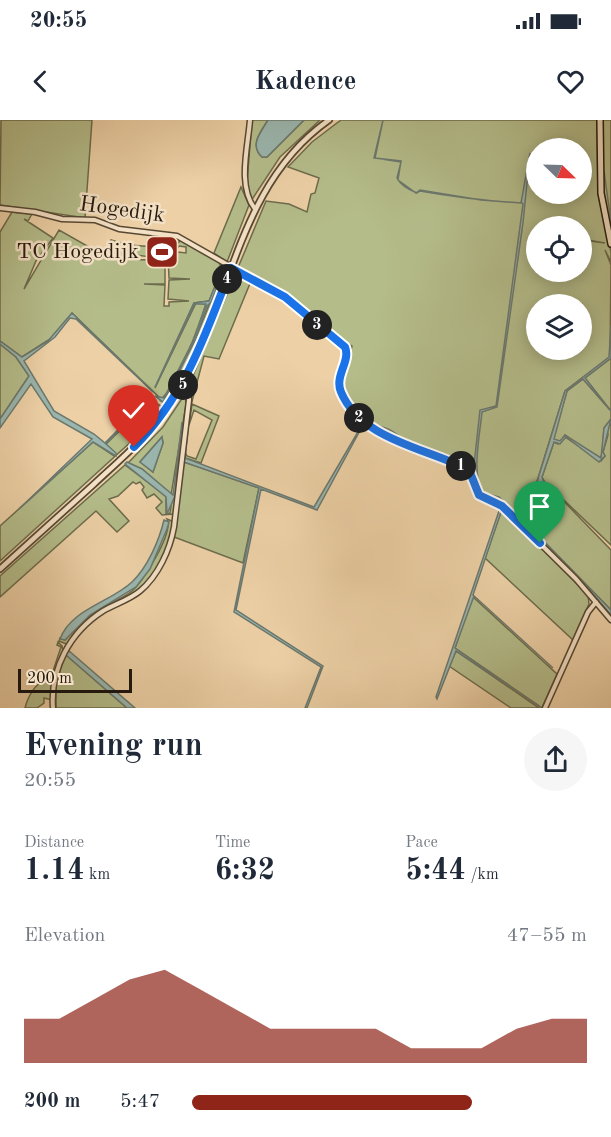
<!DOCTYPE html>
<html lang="en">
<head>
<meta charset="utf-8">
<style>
	body { margin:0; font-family:"Old Standard TT",serif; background:#f6f6f7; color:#1f2937; height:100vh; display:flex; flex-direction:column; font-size:22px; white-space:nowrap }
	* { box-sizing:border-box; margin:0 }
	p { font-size:20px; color:#747a83 }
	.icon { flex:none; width:33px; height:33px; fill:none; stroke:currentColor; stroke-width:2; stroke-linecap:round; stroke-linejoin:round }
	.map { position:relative; height:588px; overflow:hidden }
	.drawer { display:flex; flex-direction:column; background:#fff; flex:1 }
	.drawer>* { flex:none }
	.needle { width:39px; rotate:113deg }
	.controls { position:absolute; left:526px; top:18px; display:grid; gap:12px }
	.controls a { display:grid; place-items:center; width:66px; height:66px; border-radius:50%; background:#fff; box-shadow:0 3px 15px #0003; font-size:30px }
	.scale { position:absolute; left:18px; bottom:15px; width:114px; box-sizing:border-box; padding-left:6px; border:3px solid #251a0d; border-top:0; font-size:16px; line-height:21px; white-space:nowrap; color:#251a0d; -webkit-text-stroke:4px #f3e0c5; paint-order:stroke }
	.pin { position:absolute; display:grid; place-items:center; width:51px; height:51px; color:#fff; margin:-62px -26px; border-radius:50% 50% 50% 0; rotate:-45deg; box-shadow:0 0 6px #0007 }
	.pin .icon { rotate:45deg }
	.km { position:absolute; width:30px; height:30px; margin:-15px; border-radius:50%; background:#222; color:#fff; font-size:16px; line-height:30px; text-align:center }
	.round { display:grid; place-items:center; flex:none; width:63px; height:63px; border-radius:32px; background:#f6f6f7 }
	.head { display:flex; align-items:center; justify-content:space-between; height:102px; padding:0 24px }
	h1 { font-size:33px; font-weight:800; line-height:45px }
	.stats { display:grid; grid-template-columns:repeat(3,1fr); gap:9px; height:102px; padding:6px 24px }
	.stats div { display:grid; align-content:center }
	.stats b { font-size:30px; font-weight:800 }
	.stats small { font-size:16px; font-weight:400 }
	.stats p { font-size:16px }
	.chart { height:168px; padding:12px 24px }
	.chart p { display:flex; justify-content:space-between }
	.chart svg { width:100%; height:108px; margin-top:6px; fill:#8f2418; opacity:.7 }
	ul { padding:0 24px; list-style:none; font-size:20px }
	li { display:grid; grid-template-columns:96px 72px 1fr; align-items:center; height:45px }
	li i { height:15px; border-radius:8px; background:#8f2418 }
	.status { display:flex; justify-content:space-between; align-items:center; height:42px; padding:0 30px; background:#fff; direction:ltr }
	.status svg { height:16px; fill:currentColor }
	header { display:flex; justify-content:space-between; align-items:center; height:78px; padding:0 24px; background:#fff; font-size:27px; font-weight:800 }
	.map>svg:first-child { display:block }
	.green { fill:#b4bc8a; stroke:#6c6b4c; stroke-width:1.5; fill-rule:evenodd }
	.water { fill:#9ab6ae; stroke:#6b786e; stroke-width:1.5 }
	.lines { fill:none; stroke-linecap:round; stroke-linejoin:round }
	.stream { stroke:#6b786e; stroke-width:1.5 }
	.minor-casing { stroke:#574833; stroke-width:7 }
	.tertiary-casing { stroke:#574833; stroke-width:8 }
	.secondary-casing { stroke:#251a0d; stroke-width:8 }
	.minor { stroke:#f3e0c5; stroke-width:4 }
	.tertiary { stroke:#f3e0c5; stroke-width:4.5 }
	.secondary { stroke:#f3e0c5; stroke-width:5 }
	.route-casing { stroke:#fff; stroke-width:12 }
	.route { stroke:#1a73e8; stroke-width:8 }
	.labels { text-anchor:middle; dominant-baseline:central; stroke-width:5; stroke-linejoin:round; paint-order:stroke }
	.street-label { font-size:22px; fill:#251a0d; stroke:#f3e0c5 }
	.poi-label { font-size:22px; fill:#251a0d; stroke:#f3e0c5; text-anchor:end }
</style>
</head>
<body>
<div class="status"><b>20:55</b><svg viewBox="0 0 49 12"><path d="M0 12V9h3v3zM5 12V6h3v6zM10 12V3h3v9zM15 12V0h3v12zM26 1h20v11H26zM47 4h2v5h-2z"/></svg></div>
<header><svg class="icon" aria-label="back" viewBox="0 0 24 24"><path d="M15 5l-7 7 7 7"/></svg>Kadence<svg class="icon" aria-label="heart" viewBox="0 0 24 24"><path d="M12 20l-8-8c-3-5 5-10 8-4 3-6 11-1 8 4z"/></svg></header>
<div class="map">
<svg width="611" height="588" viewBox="0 0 611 588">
	<rect width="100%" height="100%" fill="#edd0a6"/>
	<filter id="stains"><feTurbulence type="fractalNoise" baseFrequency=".00333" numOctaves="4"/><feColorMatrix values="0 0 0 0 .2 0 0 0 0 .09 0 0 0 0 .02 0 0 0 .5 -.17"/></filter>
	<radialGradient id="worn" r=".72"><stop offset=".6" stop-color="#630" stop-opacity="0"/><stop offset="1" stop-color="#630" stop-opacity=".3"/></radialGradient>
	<path class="green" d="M1 0H92L85 98 0 85Z
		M252 0H268C261 11 249 25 262 37H267L304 0H320L280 37 251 81 247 63Z
		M341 0H597L598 74 611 132V142L605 130 611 145 610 237 565 271 525 400 514 394 500 381 485 377 479 372 474 349 430 329 413 327 393 314 370 304 355 287 342 266 352 226 336 216 287 175 237 150 266 81 289 84 307 92 311 74 315 73 319 58 288 47 312 22ZM537 28H582V74H537ZM546 105 582 106V119L605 123 582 120V152H537V106H551ZM537 184H582V230H537Z
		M601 0H611V117L602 74Z
		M241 67 249 85 227 142 214 133Z
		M12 92 32 94 28 101 24 99 53 118 36 141 24 169 59 110 103 135 111 120 128 125 157 127V133H150V137L122 133V139L148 140V144H165V164H144L165 165 164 186H169V182L189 181 168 179 169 160 190 159 169 158 168 136 174 135 178 132 186 133V127L179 126 172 135 168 131 169 124 176 125 182 119 226 146 187 247 165 284 161 281H164L195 220 224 147 220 145 222 149 209 181 194 183 155 268 196 183 206 184C200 204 176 268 161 279L72 193 50 219 22 237 0 221V112Z
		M236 153 251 161 219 239 204 236 186 304 190 275 189 265Z
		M0 224 16 237 29 256 0 299Z
		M611 238V299L604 308 602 335 599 339 565 315 560 322 553 319 567 271 583 259 610 290 585 258Z
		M185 274 186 284 171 375 142 349 128 343 163 307ZM162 317 163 323 153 352 140 342Z
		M149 278 162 287 145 309 0 441V406L93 322 114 336 106 324 130 301Z
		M192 284 219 296 201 343 185 338V332L187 336 196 339 212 300 194 290 189 305Z
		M611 303V425L546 363 611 430V490L529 406C528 396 534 368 545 363L542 357 554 322 558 324 565 317 601 341 605 336 603 332 608 315 607 309Z
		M184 342 259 368 243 443 174 417Z
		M125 345 166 376V394L170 393 172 379 176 377 174 394 162 395 156 388 162 382 154 374 147 378 142 370 144 367 140 362 136 364 133 362 118 376 109 379 129 401 117 412 96 391 0 477V456Z
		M502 389 588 475 589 484 573 520 485 438Z
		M167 399 174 402C170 430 154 462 130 476 119 483 104 488 94 497 85 505 77 516 69 525L59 521 60 518 65 520C75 509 86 497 99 489 109 483 122 479 132 471 143 462 174 412 167 399Z
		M472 476 557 554 542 588 455 528Z
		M58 522 62 526 63 530 53 556 52 580 44 578V583L37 588H25C28 576 37 559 50 560L61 527 57 525Z
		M456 531 539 588H511L449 546Z
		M66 535 127 588H56V559Z"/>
	<path class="water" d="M268 0H304L267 37H262C249 25 261 12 268 0Z
		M383 0 375 38 401 41 398 60 416 73 420 70 481 80 521 83 530 33 523 103 497 287 482 292C480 314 471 355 483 373L499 377 513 391 511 392 501 381 479 373 474 350C441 333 407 323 374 306 393 306 401 321 415 326 435 332 450 334 469 345H474L480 290 496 286 523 84 522 83C487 81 454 77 420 71L417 73C409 70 401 66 397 58L401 42 374 38Z
		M220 144 224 148 211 182 207 186 195 220 163 282 155 276 164 278 193 221 206 184H195L155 267 194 183 209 181 222 149Z
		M72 193 153 272 76 199 70 198 55 217 24 241 54 291 94 314 105 323 148 279 106 324 116 333V336L93 322 19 389 92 319 53 297 31 264 0 308V299L29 256 16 237 0 224V221L22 237 48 221Z
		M611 205V238L585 258 611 291 583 259 567 271 554 319 560 321 565 315 601 338 604 308 611 299 603 332 605 336 599 342 566 317 560 324 554 322 542 357 544 362C535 369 528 395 529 406L611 490V495L579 458 514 394 522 400 526 398 565 271 609 237Z
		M361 301 363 305 317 390 261 369 236 490 323 546 307 588H305L321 547 234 492 259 368 184 342 175 411 186 309H188L185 338 314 387 362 305Z
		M182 302 175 376 167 394 166 377 125 344 127 342 142 349 173 375Z
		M162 317 163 323 153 352 140 342Z
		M500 388 502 389 473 475 553 548 474 476 455 528 542 588 456 531 437 579 436 577Z
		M164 400 169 402 167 409 150 449 136 467 90 495 65 520 60 519C71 489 111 482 132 462 147 448 159 421 164 400Z
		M68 530 135 588H127L66 535 62 540Z"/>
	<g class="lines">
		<path class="stream" d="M604 51 611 102"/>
		<defs>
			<path id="minor" d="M250 0C248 27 237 66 255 89
				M0 88 35 92 62 99 95 100 119 109 177 116 288 179 346 228 339 267C357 321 426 326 469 350L479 375 502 386 576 459 611 500
				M53 588C50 549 70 512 103 491 115 484 129 480 140 471 158 456 170 430 174 407L189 280 188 268 183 265
				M545 588 588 492 596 482"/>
			<path id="tertiary" d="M0 449C31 421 63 392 94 364 123 337 154 311 175 278 233 186 234 67 329 0"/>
			<path id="secondary" d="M600 0 601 73 611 124"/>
		</defs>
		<use href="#minor" class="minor-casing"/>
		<use href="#tertiary" class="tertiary-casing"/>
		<use href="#secondary" class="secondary-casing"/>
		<use href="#minor" class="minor"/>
		<use href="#tertiary" class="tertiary"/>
		<use href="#secondary" class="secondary"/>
	</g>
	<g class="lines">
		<defs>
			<path id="route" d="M134 327C185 276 206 214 231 148L285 177 345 227C351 241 334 256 341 272 361 320 427 328 469 350L479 375 502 386 540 423"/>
		</defs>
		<use href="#route" class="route-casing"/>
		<use href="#route" class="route"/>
	</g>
	<defs>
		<symbol id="stadium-square" viewBox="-11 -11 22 22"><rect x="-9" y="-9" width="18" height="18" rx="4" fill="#8f2418" stroke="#f3e0c5"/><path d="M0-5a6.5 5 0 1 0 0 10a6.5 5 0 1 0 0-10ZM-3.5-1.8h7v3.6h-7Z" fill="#fff"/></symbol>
	</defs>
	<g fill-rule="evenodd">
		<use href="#stadium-square" x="143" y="113" width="38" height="38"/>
	</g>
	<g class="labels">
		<g class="street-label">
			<text transform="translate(122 90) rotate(8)">Hogedijk</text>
		</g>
		<g class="poi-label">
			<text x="139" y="132">TC Hogedijk</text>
		</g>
	</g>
	<rect width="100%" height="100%" filter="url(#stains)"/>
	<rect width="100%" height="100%" fill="url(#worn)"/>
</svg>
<div class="controls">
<a><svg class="needle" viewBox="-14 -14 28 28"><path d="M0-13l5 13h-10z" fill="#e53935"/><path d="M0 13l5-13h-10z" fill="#747a83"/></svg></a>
<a><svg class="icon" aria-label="locate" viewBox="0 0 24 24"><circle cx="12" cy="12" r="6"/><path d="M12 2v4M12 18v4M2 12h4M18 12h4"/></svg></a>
<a><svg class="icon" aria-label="layers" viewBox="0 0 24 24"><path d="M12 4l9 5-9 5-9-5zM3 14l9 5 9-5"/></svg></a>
</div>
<div class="scale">200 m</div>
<div class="pin" style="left:540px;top:423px;background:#1e9e55"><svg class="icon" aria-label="arrive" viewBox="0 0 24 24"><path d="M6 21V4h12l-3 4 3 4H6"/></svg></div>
<div class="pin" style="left:134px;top:327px;background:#d93025"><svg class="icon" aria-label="check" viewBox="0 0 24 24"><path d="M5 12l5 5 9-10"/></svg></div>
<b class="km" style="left:461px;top:346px">1</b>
<b class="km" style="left:359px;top:298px">2</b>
<b class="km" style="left:317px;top:205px">3</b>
<b class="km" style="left:227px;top:159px">4</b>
<b class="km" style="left:183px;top:265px">5</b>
</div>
<section class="drawer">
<div class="head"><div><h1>Evening run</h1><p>20:55</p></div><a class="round"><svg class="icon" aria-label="share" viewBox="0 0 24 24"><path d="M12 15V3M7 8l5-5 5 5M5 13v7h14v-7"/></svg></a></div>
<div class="stats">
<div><p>Distance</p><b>1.14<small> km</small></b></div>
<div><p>Time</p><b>6:32</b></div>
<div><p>Pace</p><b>5:44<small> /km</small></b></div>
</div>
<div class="chart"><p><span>Elevation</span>47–55 m</p>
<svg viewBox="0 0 160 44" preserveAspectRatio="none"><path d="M0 44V26L10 26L20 18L30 10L40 6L50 14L60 22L70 30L80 30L90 30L100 30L110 38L120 38L130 38L140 30L150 26L160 26V44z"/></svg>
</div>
<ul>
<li><b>200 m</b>5:47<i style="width:71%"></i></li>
</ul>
</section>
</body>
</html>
